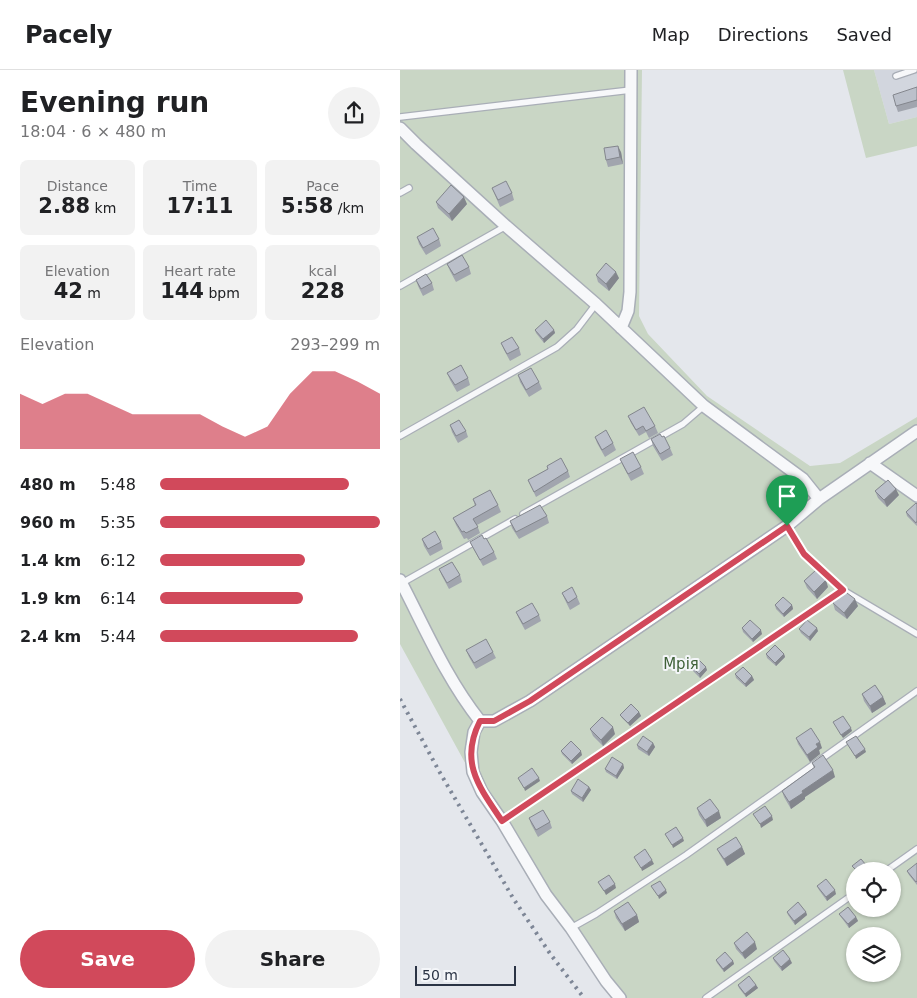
<!DOCTYPE html>
<html lang="en">
<head>
<meta charset="utf-8">
<style>
	body { margin:0; font-family:"DejaVu Sans",sans-serif; background:#f2f2f2; color:#202124; height:100vh; display:flex; flex-direction:column; font-size:19px; white-space:nowrap }
	* { box-sizing:border-box; margin:0 }
	p { font-size:16px; color:#757577 }
	.icon { flex:none; width:28px; height:28px; fill:none; stroke:currentColor; stroke-width:2; stroke-linecap:round; stroke-linejoin:round }
	.map { position:relative; flex:1; overflow:hidden }
	.panel { display:flex; flex-direction:column; background:#fff; width:400px }
	.panel>* { flex:none }
	.controls { position:absolute; left:446px; top:792px; display:grid; gap:10px }
	.controls a { display:grid; place-items:center; width:55px; height:55px; border-radius:50%; background:#fff; box-shadow:0 1px 4px #0004; font-size:25px }
	.scale { position:absolute; left:15px; bottom:12px; width:101px; box-sizing:border-box; padding-left:5px; border:2px solid #2b3445; border-top:0; font-size:14px; line-height:18px; white-space:nowrap; color:#2b3445; -webkit-text-stroke:4px #f4f6f9; paint-order:stroke }
	.pin { position:absolute; display:grid; place-items:center; width:42px; height:42px; color:#fff; margin:-51px -21px; border-radius:50% 50% 50% 0; rotate:-45deg; box-shadow:0 0 5px #0007 }
	.pin .icon { rotate:45deg }
	.round { display:grid; place-items:center; flex:none; width:52px; height:52px; border-radius:26px; background:#f2f2f2 }
	.headline { display:flex; align-items:center; justify-content:space-between; height:85px; padding:0 20px }
	h1 { font-size:28px; font-weight:800; line-height:38px }
	.figures { display:grid; grid-template-columns:repeat(3,1fr); gap:8px; height:85px; padding:5px 20px }
	.figures div { display:grid; align-content:center; border-radius:8px; background:#f2f2f2; text-align:center }
	.figures b { font-size:21px; font-weight:800 }
	.figures small { font-size:14px; font-weight:400 }
	.figures p { font-size:14px }
	.chart { height:140px; padding:10px 20px }
	.chart p { display:flex; justify-content:space-between }
	.chart svg { width:100%; height:90px; margin-top:5px; fill:#d1495b; opacity:.7 }
	.button { display:flex; gap:10px; margin-top:auto; padding:10px 20px }
	.button a { flex:1; height:58px; border-radius:30px; background:#d1495b; color:#fff; font-size:20px; font-weight:800; line-height:58px; text-align:center }
	.button a+a { background:#f2f2f2; color:#202124 }
	ul { padding:0 20px; list-style:none; font-size:16px }
	li { display:grid; grid-template-columns:80px 60px 1fr; align-items:center; height:38px }
	li i { height:12px; border-radius:6px; background:#d1495b }
	header { display:flex; align-items:center; gap:30px; box-sizing:border-box; height:70px; padding:0 25px; background:#fff; border-bottom:1px solid #e0e0e0 }
	header strong { font-size:24px }
	nav { display:flex; gap:28px; margin-inline-start:auto; font-size:18px }
	main { display:flex; flex:1; min-height:0 }
	.map>svg:first-child { display:block }
	.built { fill:#d2d6de }
	.green { fill:#c9d6c5; fill-rule:evenodd }
	.lines { fill:none; stroke-linecap:round; stroke-linejoin:round }
	.service-casing { stroke:#a9aeb7; stroke-width:8 }
	.minor-casing { stroke:#a9aeb7; stroke-width:14 }
	.service { stroke:#f7f8fa; stroke-width:5.5 }
	.minor { stroke:#f7f8fa; stroke-width:11 }
	.rail { stroke:#7d8696; stroke-width:4; stroke-dasharray:2.5 5; stroke-linecap:butt }
	.wall { fill:#a1a5ae }
	.shaded-wall { fill:#83868d }
	.building { fill:#bbc0ca; stroke:#83868d }
	.route-casing { stroke:#fff; stroke-width:10 }
	.route { stroke:#d1495b; stroke-width:6 }
	.labels { text-anchor:middle; dominant-baseline:central; stroke-width:4; stroke-linejoin:round; paint-order:stroke }
	.park-label { font-size:15px; fill:#3f6138; stroke:#f4f6f9 }
</style>
</head>
<body>
<header>
<strong>Pacely</strong>
<nav><a>Map</a><a>Directions</a><a>Saved</a></nav>
</header>
<main>
<section class="panel">
<div class="headline"><div><h1>Evening run</h1><p>18:04 · 6 × 480 m</p></div><a class="round"><svg class="icon" aria-label="share" viewBox="0 0 24 24"><path d="M12 15V3M7 8l5-5 5 5M5 13v7h14v-7"/></svg></a></div>
<div class="figures">
<div><p>Distance</p><b>2.88<small> km</small></b></div>
<div><p>Time</p><b>17:11</b></div>
<div><p>Pace</p><b>5:58<small> /km</small></b></div>
</div>
<div class="figures">
<div><p>Elevation</p><b>42<small> m</small></b></div>
<div><p>Heart rate</p><b>144<small> bpm</small></b></div>
<div><p>kcal</p><b>228</b></div>
</div>
<div class="chart"><p><span>Elevation</span>293–299 m</p>
<svg viewBox="0 0 160 44" preserveAspectRatio="none"><path d="M0 44V17L10 22L20 17L30 17L40 22L50 27L60 27L70 27L80 27L90 33L100 38L110 33L120 17L130 6L140 6L150 11L160 17V44z"/></svg>
</div>
<ul>
<li><b>480 m</b>5:48<i style="width:86%"></i></li>
<li><b>960 m</b>5:35<i style="width:100%"></i></li>
<li><b>1.4 km</b>6:12<i style="width:66%"></i></li>
<li><b>1.9 km</b>6:14<i style="width:65%"></i></li>
<li><b>2.4 km</b>5:44<i style="width:90%"></i></li>
</ul>
<div class="button"><a>Save</a><a>Share</a></div>
</section>
<div class="map">
<svg width="517" height="928" viewBox="0 0 517 928">
	<rect width="100%" height="100%" fill="#e4e7ec"/>
	<path class="built" d="M474 0H517V47L489 54Z"/>
	<path class="green" d="M0 0H242L239 246 248 264 307 326 410 396 440 393 517 347V928H214L202 912 142 826 69 700 0 574ZM455 801H492V839H455ZM455 866H492V904H455Z
		M443 0H474L489 54 517 47V76L466 88Z"/>
	<g class="lines">
		<defs>
			<path id="service" d="M496 6 514 0
				M0 47 231 20
				M0 123 9 118
				M0 216 106 156
				M0 366 157 277 177 259 196 234
				M123 444 283 354 304 336
				M387 456 404 484 443 520 517 564
				M2 513 115 449
				M102 751 443 520
				M486 801 517 779
				M171 858 196 844 286 785 517 621
				M306 928 455 823"/>
			<path id="minor" d="M0 58 16 74 106 156 196 234 304 336 392 401 403 409 419 429
				M221 258 228 241 230 222 231 0
				M470 393 517 426
				M0 510C25 558 46 608 80 651H94L130 631 387 456 419 429 517 361
				M80 651 74 662 71 682 73 702 82 722 102 751 146 825 171 858 206 911 220 928"/>
		</defs>
		<use href="#service" class="service-casing"/>
		<use href="#minor" class="minor-casing"/>
		<use href="#service" class="service"/>
		<use href="#minor" class="minor"/>
		<path class="rail" d="M0 629 39 701 113 828 151 885 184 928"/>
	</g>
	<path class="wall" d="M517 17V37L498 42 496 36Z
		M221 82 223 94 208 97 206 90Z
		M92 118 112 123 114 130 100 137Z
		M36 132 67 134 52 151 38 138Z
		M17 167 39 169 41 176 26 185 19 174Z
		M47 194 69 197 71 204 56 212 50 201Z
		M196 205 219 208 209 221 198 212Z
		M16 210 32 213 34 220 23 226 18 216Z
		M135 260H154L155 263 144 273 136 263Z
		M101 273 119 278 121 285 110 291 104 280Z
		M47 303 68 308 70 315 57 322 50 310Z
		M118 305 139 312 142 319 129 327 120 312Z
		M228 346 255 356 258 363 249 368 246 362 239 366 231 353Z
		M50 355 66 361 68 367 58 373 52 362Z
		M195 367 213 373 216 380 205 387 197 373Z
		M262 367 270 378 273 385 262 391 253 376 251 369Z
		M220 389 241 397 244 404 231 411 223 396Z
		M147 396 168 401 170 407 136 427 128 410 148 399Z
		M475 421 499 425 487 437 478 428Z
		M73 429 98 435 101 442 77 455 80 463 68 470 67 468 64 469 56 455 53 448 75 436Z
		M516 433 517 456 507 446 506 442Z
		M147 446 149 453 119 469 112 458 110 451Z
		M22 469 41 472 43 479 30 486 24 476Z
		M84 469 94 482 97 489 83 496 73 478 70 472Z
		M39 499 60 505 62 512 49 519 42 506Z
		M404 511 428 517 417 529 407 518Z
		M162 523 177 527 180 534 170 540 165 530Z
		M433 533 458 536 447 549 435 540Z
		M375 535H392L393 539 384 547 376 539Z
		M116 542 139 545 141 551 125 560 119 549Z
		M342 558 362 564 353 572 343 562Z
		M399 559 418 561 410 571 401 563Z
		M66 580 93 582 96 588 76 599 69 587Z
		M366 584H384L385 587 376 596 367 588Z
		M291 596 307 600 300 608 292 600Z
		M335 604 352 606 354 610 346 617 336 608Z
		M462 624 483 627 486 634 472 643 464 631Z
		M239 642 241 646 230 656 222 648 220 645Z
		M190 659 215 664 203 676 193 666Z
		M396 668 422 678 419 680 420 684 410 692 398 674Z
		M253 673 255 677 249 686 238 679 237 675Z
		M161 681 182 685 172 694 162 684Z
		M412 693 435 707 405 727V729L391 739 384 727 382 721 414 698Z
		M223 694 224 698 217 709 206 702 205 699Z
		M189 717 191 720 183 732 172 724 171 721Z
		M297 738 321 748 307 757 299 745Z
		M129 748 150 752 152 758 138 767 131 754Z
		M342 777 345 784 327 796 320 785 317 779Z
		M517 793V815L509 805 507 801Z
		M417 816 436 824 427 831 419 820Z
		M214 841 237 845 239 852 225 861 216 848Z
		M387 842H406L407 845 395 855 388 845Z
		M439 844 456 847 458 851 449 858 441 847Z
		M334 873 357 879 345 889 336 879Z
		M373 888 392 893 382 901 374 891Z
		M316 890 333 891 334 894 324 902 317 893Z
		M338 915H356L358 918 346 927 339 918Z"/>
	<path class="shaded-wall" d="M218 76 221 82 223 94 220 87Z
		M64 127 67 134 52 151 49 144Z
		M216 202 219 208 209 221 206 214Z
		M154 260 155 263 144 273 143 269Z
		M496 419 499 425 487 437 484 430Z
		M426 510 428 517 417 529 414 522Z
		M455 529 458 536 447 549 444 543Z
		M392 535 393 539 384 547 383 544Z
		M417 558 418 561 410 571 409 567Z
		M361 560 362 564 353 572 352 569Z
		M384 584 385 587 376 596 375 593Z
		M306 597 307 600 300 608 299 604Z
		M352 606 354 610 346 617 345 614Z
		M483 627 486 634 472 643 470 636Z
		M239 642 241 646 230 656 228 653Z
		M213 657 215 664 203 676 201 670Z
		M451 658 452 661 443 668 441 665Z
		M420 672 422 678 419 680 420 684 410 692 407 685 416 674Z
		M253 673 255 677 249 686 247 682Z
		M465 679 466 682 456 689 455 686Z
		M181 681 182 685 172 694 171 691Z
		M223 694 224 698 217 709 216 706Z
		M433 700 435 707 405 727V729L391 739 389 732 402 721Z
		M139 708 140 711 125 721 124 718Z
		M189 717 191 720 183 732 182 728Z
		M319 741 321 748 307 757 305 750Z
		M372 746 373 750 361 758 360 754Z
		M283 768 284 771 273 778 272 775Z
		M342 777 345 784 327 796 324 789Z
		M252 790 254 794 242 801 241 798Z
		M215 814 216 818 206 825 204 821Z
		M266 820 267 823 259 829 258 826Z
		M435 820 436 824 427 831 426 827Z
		M406 842 407 845 395 855 394 851Z
		M237 845 239 852 225 861 222 854Z
		M456 847 458 851 449 858 448 854Z
		M355 872 357 879 345 889 342 883Z
		M390 889 392 893 382 901 381 897Z
		M333 891 334 894 324 902 323 899Z
		M356 915 358 918 346 927 345 924Z"/>
	<path class="building" d="M517 17V30L496 36 493 25Z
		M218 76 220 87 206 90 204 78Z
		M106 111 112 123 98 130 92 118Z
		M51 115 64 127 49 144 36 132Z
		M33 158 39 169 23 178 17 167Z
		M62 185 69 197 54 205 47 194Z
		M206 193 216 202 206 214 196 205Z
		M26 204 32 213 21 219 16 210Z
		M146 250 154 260 143 269 135 260Z
		M112 267 119 278 107 284 101 273Z
		M61 295 68 308 55 315 47 303Z
		M131 298 139 312 126 320 118 305Z
		M244 337 255 356 246 361 243 356 236 360 228 346Z
		M59 350 66 361 56 366 50 355Z
		M206 360 213 373 202 380 195 367Z
		M260 364 262 367 264 366 270 378 260 384 251 369Z
		M233 382 241 397 228 404 220 389Z
		M161 388 168 401 134 422 128 410 148 399 147 396Z
		M488 410 496 419 484 430 475 421Z
		M90 420 98 435 73 449 78 457 66 463 64 461 62 462 53 448 76 435 73 429Z
		M516 433 517 434V451L516 453 506 442Z
		M140 435 147 446 116 462 110 451Z
		M35 461 41 472 28 479 22 469Z
		M82 465 84 469 86 468 94 482 80 490 70 472Z
		M52 492 60 505 47 513 39 499Z
		M416 500 426 510 414 522 404 511Z
		M172 517 177 527 168 533 162 523Z
		M443 520 455 529 444 543 433 533Z
		M383 527 392 535 383 544 375 535Z
		M132 533 139 545 123 554 116 542Z
		M350 550 361 560 352 569 342 558Z
		M407 550 417 558 409 567 399 559Z
		M86 569 93 582 74 593 66 580Z
		M375 575 384 584 375 593 366 584Z
		M298 589 306 597 299 604 291 596Z
		M343 597 352 606 345 614 335 604Z
		M475 615 483 627 470 636 462 624Z
		M231 634 239 642 228 653 220 645Z
		M443 646 451 658 441 665 433 652Z
		M202 647 213 657 201 670 190 659Z
		M411 658 420 672 416 674 418 677 407 685 396 668Z
		M243 666 253 673 247 682 237 675Z
		M456 666 465 679 455 686 446 672Z
		M171 671 181 681 171 691 161 681Z
		M423 685 433 700 402 721 403 723 389 732 382 721 415 697 412 693Z
		M212 687 223 694 216 706 205 699Z
		M132 698 139 708 124 718 118 708Z
		M178 709 189 717 182 728 171 721Z
		M310 729 319 741 305 750 297 738Z
		M365 736 372 746 360 754 353 744Z
		M143 740 150 752 136 760 129 748Z
		M276 757 283 768 272 775 265 764Z
		M336 767 342 777 324 789 317 779Z
		M245 779 252 790 241 798 234 787Z
		M461 789 471 801H457L452 796Z
		M517 793V811L516 812 507 801Z
		M209 805 215 814 204 821 198 812Z
		M426 809 435 820 426 827 417 816Z
		M260 811 266 820 258 826 251 816Z
		M228 832 237 845 222 854 214 841Z
		M398 832 406 842 394 851 387 842Z
		M448 837 456 847 448 854 439 844Z
		M347 862 355 872 342 883 334 873Z
		M383 880 390 889 381 897 373 888Z
		M325 882 333 891 323 899 316 890Z
		M349 906 356 915 345 924 338 915Z"/>
	<g class="lines">
		<defs>
			<path id="route" d="M387 456 404 484 443 520 102 751C79 717 59 692 80 651H94L130 631Z"/>
		</defs>
		<use href="#route" class="route-casing"/>
		<use href="#route" class="route"/>
	</g>
	<g class="labels">
		<g class="park-label">
			<text x="281" y="594">Мрія</text>
		</g>
	</g>
</svg>
<div class="controls">
<a><svg class="icon" aria-label="locate" viewBox="0 0 24 24"><circle cx="12" cy="12" r="6"/><path d="M12 2v4M12 18v4M2 12h4M18 12h4"/></svg></a>
<a><svg class="icon" aria-label="layers" viewBox="0 0 24 24"><path d="M12 4l9 5-9 5-9-5zM3 14l9 5 9-5"/></svg></a>
</div>
<div class="scale">50 m</div>
<div class="pin" style="left:387px;top:456px;background:#1e9e55"><svg class="icon" aria-label="arrive" viewBox="0 0 24 24"><path d="M6 21V4h12l-3 4 3 4H6"/></svg></div>
</div>
</main>
</body>
</html>
